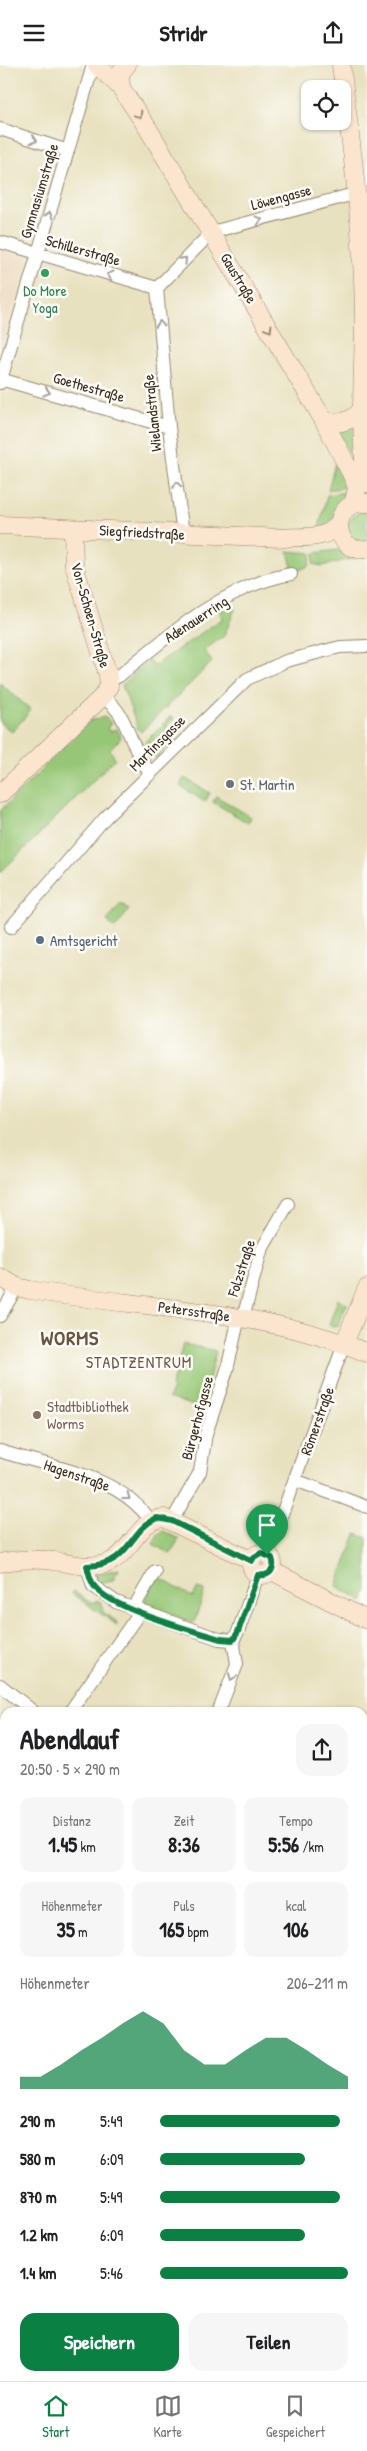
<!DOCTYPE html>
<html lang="de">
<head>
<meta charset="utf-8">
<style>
	body { margin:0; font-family:"Patrick Hand",sans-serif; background:#f6f6f6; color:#202124; height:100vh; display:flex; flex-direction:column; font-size:19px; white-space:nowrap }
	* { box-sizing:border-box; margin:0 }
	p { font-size:16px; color:#757577 }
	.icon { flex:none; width:28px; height:28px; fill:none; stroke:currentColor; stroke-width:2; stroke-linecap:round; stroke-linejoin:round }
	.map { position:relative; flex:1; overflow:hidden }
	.details { position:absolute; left:0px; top:1642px; width:368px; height:674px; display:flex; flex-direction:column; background:#fff; border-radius:15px 15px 0 0; box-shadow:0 1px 4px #0004 }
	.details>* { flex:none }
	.controls { position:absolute; left:301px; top:15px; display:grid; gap:10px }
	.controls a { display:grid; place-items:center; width:50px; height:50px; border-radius:10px; background:#fff; box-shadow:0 1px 4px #0004; font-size:25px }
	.pin { position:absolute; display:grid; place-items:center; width:42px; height:42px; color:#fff; margin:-51px -21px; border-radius:50% 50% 50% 0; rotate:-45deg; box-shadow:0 0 5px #0007 }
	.pin .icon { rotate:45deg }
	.round { display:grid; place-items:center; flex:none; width:52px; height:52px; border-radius:15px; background:#f6f6f6 }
	.headline { display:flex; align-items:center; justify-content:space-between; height:85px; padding:0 20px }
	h1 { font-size:28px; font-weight:700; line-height:38px }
	.metrics { display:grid; grid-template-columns:repeat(3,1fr); gap:8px; height:85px; padding:5px 20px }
	.metrics div { display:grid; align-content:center; border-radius:12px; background:#f6f6f6; text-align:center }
	.metrics b { font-size:21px; font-weight:700 }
	.metrics small { font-size:14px; font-weight:400 }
	.metrics p { font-size:14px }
	.chart { height:140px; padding:10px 20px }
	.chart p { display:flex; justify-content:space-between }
	.chart svg { width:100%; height:90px; margin-top:5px; fill:#0b8043; opacity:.7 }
	.button { display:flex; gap:10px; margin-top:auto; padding:10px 20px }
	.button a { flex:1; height:58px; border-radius:15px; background:#0b8043; color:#fff; font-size:20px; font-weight:700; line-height:58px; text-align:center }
	.button a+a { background:#f6f6f6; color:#202124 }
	ul { padding:0 20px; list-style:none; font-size:16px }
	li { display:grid; grid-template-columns:80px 60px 1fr; align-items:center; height:38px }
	li i { height:12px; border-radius:6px; background:#0b8043 }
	header { display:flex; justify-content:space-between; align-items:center; height:65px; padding:0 20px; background:#fff; font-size:22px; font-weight:700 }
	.dock { display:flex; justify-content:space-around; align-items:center; height:70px; border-top:1px solid #e0e0e0; background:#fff; font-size:14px; color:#757577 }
	.dock a { display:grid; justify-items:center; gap:2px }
	.dock .current { color:#0b8043 }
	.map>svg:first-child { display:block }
	.built { fill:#edd7bb }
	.green { fill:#97c776; stroke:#69784a }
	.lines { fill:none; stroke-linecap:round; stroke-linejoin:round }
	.street-casing { stroke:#92866e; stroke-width:14 }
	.secondary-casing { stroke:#92866e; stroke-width:19 }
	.street { stroke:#fff; stroke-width:12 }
	.secondary { stroke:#fce5cf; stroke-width:18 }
	.oneway { stroke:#9c8876 }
	.oneway2 { stroke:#a79f9a }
	.route-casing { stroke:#fff; stroke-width:10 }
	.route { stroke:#0b8043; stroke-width:6 }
	.leisure-dot { fill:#2e9e5b; stroke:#fdfcf7; stroke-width:2 }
	.worship-dot { fill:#6b7280; stroke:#fdfcf7; stroke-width:2 }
	.service-dot { fill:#5c6f8a; stroke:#fdfcf7; stroke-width:2 }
	.education-dot { fill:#8d6e63; stroke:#fdfcf7; stroke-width:2 }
	.labels { text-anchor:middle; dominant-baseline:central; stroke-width:5; stroke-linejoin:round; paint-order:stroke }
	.street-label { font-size:15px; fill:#3b2a1e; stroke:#fdfcf7 }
	.leisure-label { font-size:15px; fill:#27864d; stroke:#fdfcf7 }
	.worship-label { font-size:15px; fill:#5b616d; stroke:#fdfcf7; text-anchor:start }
	.service-label { font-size:15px; fill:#4e5e75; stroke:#fdfcf7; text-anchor:start }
	.education-label { font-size:15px; fill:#785e54; stroke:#fdfcf7; text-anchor:start }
	.neighbourhood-label { font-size:16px; letter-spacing:1px; fill:#6d5441; stroke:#fdfcf7 }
	.district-label { font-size:20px; font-weight:bold; letter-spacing:1px; fill:#6d5441; stroke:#fdfcf7 }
</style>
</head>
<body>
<header><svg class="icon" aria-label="menu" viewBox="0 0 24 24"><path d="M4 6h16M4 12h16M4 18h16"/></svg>Stridr<svg class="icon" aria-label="share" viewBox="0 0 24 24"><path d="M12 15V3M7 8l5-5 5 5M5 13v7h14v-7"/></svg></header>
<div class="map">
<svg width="367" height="2316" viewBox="0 0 367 2316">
	<rect width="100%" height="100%" fill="#fdfcf7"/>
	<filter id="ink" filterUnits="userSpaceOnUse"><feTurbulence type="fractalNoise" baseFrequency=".02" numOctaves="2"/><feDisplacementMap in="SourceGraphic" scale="10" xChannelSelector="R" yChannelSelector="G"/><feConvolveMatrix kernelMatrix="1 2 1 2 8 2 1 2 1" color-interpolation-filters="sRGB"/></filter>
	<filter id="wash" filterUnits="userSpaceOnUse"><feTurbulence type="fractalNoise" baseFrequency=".0096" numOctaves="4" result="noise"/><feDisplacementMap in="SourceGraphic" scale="20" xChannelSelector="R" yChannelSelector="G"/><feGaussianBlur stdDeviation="1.12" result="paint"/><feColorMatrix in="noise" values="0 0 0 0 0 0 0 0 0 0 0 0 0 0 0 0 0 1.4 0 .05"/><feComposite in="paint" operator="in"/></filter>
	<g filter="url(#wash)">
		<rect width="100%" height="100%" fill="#e8e1bf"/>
		<path class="built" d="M0 185 28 194 0 287Z
			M0 1933 5 1934V2311H362L363 2158 367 2160V2316H0Z"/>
		<path class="green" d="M355 360 361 410 337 365Z
			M335 398 347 422 328 425Z
			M351 426 336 451 318 467 327 430Z
			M362 446 367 447V475C345 480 340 454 362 446Z
			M338 485 356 493 322 501 313 499 314 488Z
			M288 486 311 488 309 501 299 505 292 503Z
			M231 541 235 544 224 571 204 585 212 597 141 667 138 664 122 620 149 595 154 601 223 553 219 546Z
			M0 618 31 645 12 667 0 657Z
			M171 651 174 654 166 662 177 673 156 693 148 685 145 677Z
			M105 652 111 658 107 664 111 667 117 663 121 673 110 684 115 694 0 808V746L90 656Z
			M184 713 210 728 205 737 180 721Z
			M216 731 251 752 248 758 213 737Z
			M121 838 129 845 115 863 107 856Z
			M338 1234 347 1239 338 1261 334 1262 329 1259Z
			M183 1279 216 1286 201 1343 168 1333 173 1324 171 1322Z
			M163 1466 179 1474 170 1489 153 1479 158 1469Z
			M356 1469 367 1473V1525L363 1536 337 1521Z
			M119 1504 113 1515 97 1518 95 1509Z
			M157 1511 192 1532 198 1523 205 1525 194 1558 143 1539Z
			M73 1526 91 1538 97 1536 103 1540V1547L116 1556 117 1560 71 1528Z"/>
	</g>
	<g filter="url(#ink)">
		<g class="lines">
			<defs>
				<path id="street" d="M0 64 68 86
					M0 177 157 223
					M157 223 169 362 183 469
					M157 223 212 167 358 128
					M0 314 169 362
					M0 318 93 0
					M109 616 119 611C170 569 224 521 291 509
					M102 632C122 644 125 661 134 680 138 690 144 699 150 708
					M11 862 105 753 247 614 286 596 340 582 367 581
					M0 1251 17 1222
					M243 1253 261 1186 288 1139
					M0 1386C51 1403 117 1408 151 1456
					M295 1415 367 1442
					M172 1456 200 1407 206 1369 227 1305 239 1252
					M267 1490 344 1279
					M87 1501 93 1521 116 1537 219 1574 233 1575
					M133 1544 155 1506
					M0 1620 35 1648
					M69 1648 140 1547
					M218 1648 237 1599 233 1575 238 1567 258 1510
					M362 1681 367 1673
					M0 1684 5 1679
					M0 1763 5 1765
					M362 1821 367 1824
					M362 1878 367 1870
					M0 2128 5 2120
					M362 2152 367 2154"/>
				<path id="secondary" d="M97 0 121 23 147 62 323 354 354 414 357 424 353 439
					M341 0C352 83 363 166 364 250 364 306 358 362 367 418
					M121 23 120 8 127 0
					M323 354C337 361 352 357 362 344
					M367 438C330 433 330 489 367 484
					M0 460 283 473C302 471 327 476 339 458
					M0 729 102 632 109 621 108 610 74 500 73 464
					M0 1212 17 1222 30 1225C143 1244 260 1243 367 1288
					M344 1279 367 1223
					M251 1499a11 11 0 1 1 22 0a11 11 0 1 1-22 0Z
					M0 1498C17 1494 37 1494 54 1496 72 1499 90 1504 108 1498 131 1489 138 1454 164 1453L252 1496
					M272 1506 367 1555
					M0 1925 5 1926
					M362 2009 367 2011
					M101 2316 104 2311"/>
			</defs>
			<use href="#street" class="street-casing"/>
			<use href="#secondary" class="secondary-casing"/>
			<use href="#street" class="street"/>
			<use href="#secondary" class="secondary"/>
		</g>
		<defs><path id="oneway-chevron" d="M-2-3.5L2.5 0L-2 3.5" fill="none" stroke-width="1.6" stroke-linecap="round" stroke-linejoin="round" transform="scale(1.25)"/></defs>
		<g class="oneway">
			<use href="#oneway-chevron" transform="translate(139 50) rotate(56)"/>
			<use href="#oneway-chevron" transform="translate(269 264) rotate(59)"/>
		</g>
		<g class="oneway2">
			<use href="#oneway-chevron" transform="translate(34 75) rotate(18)"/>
			<use href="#oneway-chevron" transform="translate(49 150) rotate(-73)"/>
			<use href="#oneway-chevron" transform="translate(259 155) rotate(-15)"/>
			<use href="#oneway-chevron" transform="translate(184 195) rotate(-45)"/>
			<use href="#oneway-chevron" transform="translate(110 210) rotate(-164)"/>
			<use href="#oneway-chevron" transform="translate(160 259) rotate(-95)"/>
			<use href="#oneway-chevron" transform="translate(47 327) rotate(16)"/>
			<use href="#oneway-chevron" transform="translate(177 420) rotate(-97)"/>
			<use href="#oneway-chevron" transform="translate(127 1432) rotate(37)"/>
			<use href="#oneway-chevron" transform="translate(232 1612) rotate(111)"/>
		</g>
	</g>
	<g class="lines" filter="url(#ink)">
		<defs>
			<path id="route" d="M157 1453 172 1456 252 1496 254 1492 261 1488 272 1493C276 1504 270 1512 258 1510L238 1567 233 1575 220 1574C191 1565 112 1544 95 1522 90 1516 89 1508 87 1501 132 1500 127 1466 157 1453Z"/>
		</defs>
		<use href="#route" class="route-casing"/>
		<use href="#route" class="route"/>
	</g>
	<circle class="leisure-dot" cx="45" cy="208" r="5"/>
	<circle class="worship-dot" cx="230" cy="719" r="5"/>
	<circle class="service-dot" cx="40" cy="875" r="5"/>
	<circle class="education-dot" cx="37" cy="1350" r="5"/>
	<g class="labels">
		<g class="street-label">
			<text transform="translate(39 126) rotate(-73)">Gymnasiumstraße</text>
			<text transform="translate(281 132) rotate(-15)">Löwengasse</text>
			<text transform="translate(83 185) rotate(16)">Schillerstraße</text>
			<text transform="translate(239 213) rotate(59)">Gaustraße</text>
			<text transform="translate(89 322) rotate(16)">Goethestraße</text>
			<text transform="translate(152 348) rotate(-96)">Wielandstraße</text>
			<text transform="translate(142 467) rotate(3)">Siegfriedstraße</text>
			<text transform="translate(91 550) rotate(74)">Von-Schoen-Straße</text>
			<text transform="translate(196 554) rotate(-33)">Adenauerring</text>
			<text transform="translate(157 678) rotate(-45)">Martinsgasse</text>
			<text transform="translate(241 1203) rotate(-72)">Folzstraße</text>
			<text transform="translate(194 1246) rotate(8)">Petersstraße</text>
			<text transform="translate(197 1353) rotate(-75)">Bürgerhofgasse</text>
			<text transform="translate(317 1356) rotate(-70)">Römerstraße</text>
			<text transform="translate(77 1410) rotate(19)">Hagenstraße</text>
		</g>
		<g class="leisure-label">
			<text x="45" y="225">Do More<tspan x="45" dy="17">Yoga</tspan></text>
		</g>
		<g class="worship-label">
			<text x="240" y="719">St. Martin</text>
		</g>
		<g class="service-label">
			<text x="50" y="875">Amtsgericht</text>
		</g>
		<g class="education-label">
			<text x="47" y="1341">Stadtbibliothek<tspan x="47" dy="17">Worms</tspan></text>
		</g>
		<g class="neighbourhood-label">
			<text x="139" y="1297">STADTZENTRUM</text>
		</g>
		<g class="district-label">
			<text x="70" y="1272">WORMS</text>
		</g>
	</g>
</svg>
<div class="controls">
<a><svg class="icon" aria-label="locate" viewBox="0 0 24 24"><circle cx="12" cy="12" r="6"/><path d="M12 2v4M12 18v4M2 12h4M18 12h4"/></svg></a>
</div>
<div class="pin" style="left:267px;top:1490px;background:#1e9e55"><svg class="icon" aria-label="arrive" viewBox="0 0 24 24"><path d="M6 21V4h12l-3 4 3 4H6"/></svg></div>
<section class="details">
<div class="headline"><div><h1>Abendlauf</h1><p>20:50 · 5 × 290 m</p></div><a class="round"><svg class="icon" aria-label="share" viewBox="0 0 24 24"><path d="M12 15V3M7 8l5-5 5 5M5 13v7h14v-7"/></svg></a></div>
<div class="metrics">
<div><p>Distanz</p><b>1.45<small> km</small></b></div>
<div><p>Zeit</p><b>8:36</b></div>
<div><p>Tempo</p><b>5:56<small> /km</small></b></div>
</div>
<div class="metrics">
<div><p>Höhenmeter</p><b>35<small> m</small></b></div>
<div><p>Puls</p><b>165<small> bpm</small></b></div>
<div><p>kcal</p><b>106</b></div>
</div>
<div class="chart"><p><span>Höhenmeter</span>206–211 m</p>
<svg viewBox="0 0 160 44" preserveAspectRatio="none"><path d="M0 44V38L10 38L20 32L30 25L40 19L50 12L60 6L70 12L80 25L90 32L100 32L110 25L120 19L130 19L140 25L150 32L160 38V44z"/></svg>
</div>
<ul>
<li><b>290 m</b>5:49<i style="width:96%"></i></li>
<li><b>580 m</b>6:09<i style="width:77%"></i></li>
<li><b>870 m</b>5:49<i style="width:96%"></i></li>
<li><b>1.2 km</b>6:09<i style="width:77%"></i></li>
<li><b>1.4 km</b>5:46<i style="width:100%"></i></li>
</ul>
<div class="button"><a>Speichern</a><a>Teilen</a></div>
</section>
</div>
<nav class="dock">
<a class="current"><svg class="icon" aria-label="home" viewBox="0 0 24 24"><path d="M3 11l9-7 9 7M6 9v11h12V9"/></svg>Start</a>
<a><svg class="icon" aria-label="map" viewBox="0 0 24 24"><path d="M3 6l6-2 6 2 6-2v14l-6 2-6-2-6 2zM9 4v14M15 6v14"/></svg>Karte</a>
<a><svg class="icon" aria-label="saved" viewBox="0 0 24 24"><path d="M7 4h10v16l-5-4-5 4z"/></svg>Gespeichert</a>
</nav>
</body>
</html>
